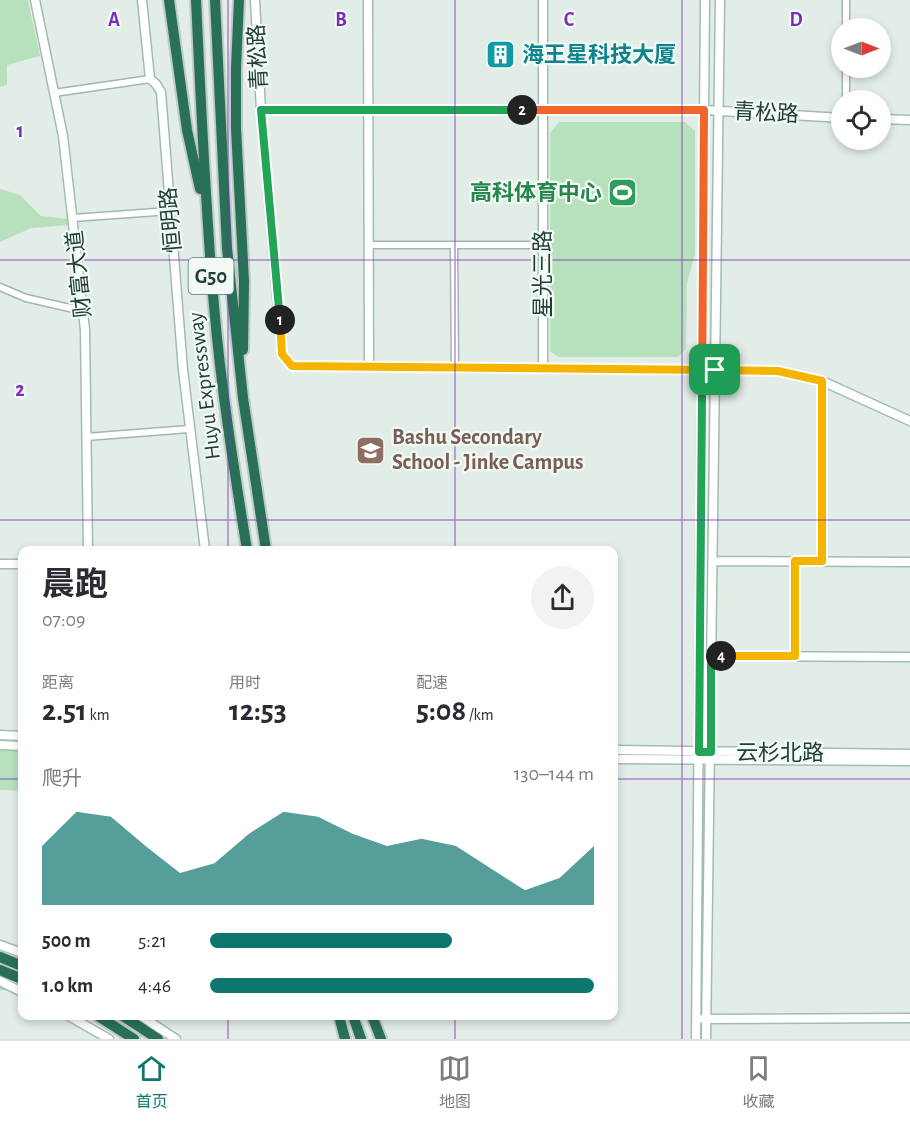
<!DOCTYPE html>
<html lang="zh">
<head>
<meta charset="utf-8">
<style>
	body { margin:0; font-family:"Alegreya Sans","Noto Sans SC",sans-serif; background:#f2f2f3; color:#2b2b33; height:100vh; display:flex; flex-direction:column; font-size:22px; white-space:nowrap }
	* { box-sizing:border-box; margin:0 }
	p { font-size:20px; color:#7c7c81 }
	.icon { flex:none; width:33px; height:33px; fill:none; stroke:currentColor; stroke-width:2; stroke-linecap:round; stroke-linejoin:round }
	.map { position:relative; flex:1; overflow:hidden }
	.drawer { position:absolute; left:18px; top:546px; width:600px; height:474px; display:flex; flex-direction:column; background:#fff; border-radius:12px; box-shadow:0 3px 9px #0003 }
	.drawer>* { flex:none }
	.needle { width:39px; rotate:90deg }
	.buttons { position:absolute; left:831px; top:18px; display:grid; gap:12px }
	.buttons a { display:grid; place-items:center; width:60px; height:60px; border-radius:50%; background:#fff; box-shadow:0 3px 9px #0003; font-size:30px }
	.pin { position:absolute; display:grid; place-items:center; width:51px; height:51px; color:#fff; margin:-26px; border-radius:12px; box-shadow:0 3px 9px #0006 }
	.km { position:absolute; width:30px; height:30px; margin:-15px; border-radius:50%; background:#222; color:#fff; font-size:16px; line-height:30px; text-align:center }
	.round { display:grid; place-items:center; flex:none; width:63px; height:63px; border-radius:32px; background:#f2f2f3 }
	.overview { display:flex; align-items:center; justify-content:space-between; height:102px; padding:0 24px }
	h1 { font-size:33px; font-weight:700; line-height:45px }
	.figures { display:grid; grid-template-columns:repeat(3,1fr); gap:9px; height:102px; padding:6px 24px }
	.figures div { display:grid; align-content:center }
	.figures b { font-size:30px; font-weight:700 }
	.figures small { font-size:16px; font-weight:400 }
	.figures p { font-size:16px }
	.chart { height:168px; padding:12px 24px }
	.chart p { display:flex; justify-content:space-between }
	.chart svg { width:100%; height:108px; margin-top:6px; fill:#0f766e; opacity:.7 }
	ul { padding:0 24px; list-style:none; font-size:20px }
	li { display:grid; grid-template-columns:96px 72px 1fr; align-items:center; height:45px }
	li i { height:15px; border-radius:8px; background:#0f766e }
	.dock { display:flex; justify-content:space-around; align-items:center; height:84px; border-top:2px solid #e1e1e2; background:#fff; font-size:16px; color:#7c7c81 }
	.dock a { display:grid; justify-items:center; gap:3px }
	.dock .on { color:#0f766e }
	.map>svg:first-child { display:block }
	.green { fill:#b7e1bc }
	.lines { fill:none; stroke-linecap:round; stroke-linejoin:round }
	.secondary-tunnel { stroke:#bacac2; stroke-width:8; stroke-dasharray:8 4; stroke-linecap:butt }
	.street-casing { stroke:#a3b6ac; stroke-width:9 }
	.secondary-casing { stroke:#a1bdaf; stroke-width:11 }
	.highway-casing { stroke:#c0cac6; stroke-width:14 }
	.street { stroke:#fff; stroke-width:6 }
	.secondary { stroke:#fff; stroke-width:8 }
	.highway { stroke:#287056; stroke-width:10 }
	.split-1-casing { stroke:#fff; stroke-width:12 }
	.split-2-casing { stroke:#fff; stroke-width:12 }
	.split-3-casing { stroke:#fff; stroke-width:12 }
	.split-4-casing { stroke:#fff; stroke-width:12 }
	.split-5-casing { stroke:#fff; stroke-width:12 }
	.split-1 { stroke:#f5b400; stroke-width:8 }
	.split-2 { stroke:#22a559; stroke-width:8 }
	.split-3 { stroke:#f0652b; stroke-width:8 }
	.split-4 { stroke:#22a559; stroke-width:8 }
	.split-5 { stroke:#f5b400; stroke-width:8 }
	.grid { fill:none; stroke:#7b2cbf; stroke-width:1.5; stroke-opacity:0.55 }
	.labels { text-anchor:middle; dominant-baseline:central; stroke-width:4.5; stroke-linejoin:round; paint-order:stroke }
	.shield { fill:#f2f9f4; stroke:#5e786c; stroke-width:1.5 }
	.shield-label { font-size:21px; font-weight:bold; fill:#1f4032 }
	.culture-label { font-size:22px; font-weight:bold; fill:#0d838f; stroke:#f2f9f4; text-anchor:start }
	.street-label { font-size:22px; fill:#1f4032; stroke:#f2f9f4 }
	.leisure-label { font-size:22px; font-weight:bold; fill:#27864d; stroke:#f2f9f4; text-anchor:end }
	.education-label { font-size:22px; font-weight:bold; fill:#785e54; stroke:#f2f9f4; text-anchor:start }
	.grid-label { font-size:20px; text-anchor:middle; font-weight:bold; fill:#7b2cbf; stroke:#f2f9f4; stroke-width:4.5; stroke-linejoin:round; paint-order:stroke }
</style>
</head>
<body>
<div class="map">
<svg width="910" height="1039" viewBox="0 0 910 1039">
	<rect width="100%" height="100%" fill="#e1ede6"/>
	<path class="green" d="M0 0H28L40 56 7 65V85L0 87Z
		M559 122H685L695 131V254L687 283 686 349 678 357H558L550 351V133Z
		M0 189 20 195 41 216 68 219 69 225 31 228 0 242Z
		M0 750H22V791L0 790Z"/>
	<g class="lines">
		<path class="secondary-tunnel" d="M0 986H22"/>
		<defs>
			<path id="street" d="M846 28V0
				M54 93 150 79
				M846 100V68
				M73 218 170 211
				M369 245H543
				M454 245 455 367
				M0 287 26 298 83 311
				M86 437 189 429"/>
			<path id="secondary" d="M35 0 63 136 85 330 88 550
				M142 0 150 79 156 84 161 92 183 370 205 550
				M255 0 261 110 282 354 292 366 778 371 822 381 910 421
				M368 0 369 366
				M261 110H704L842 118
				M880 119 910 120
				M543 368V0
				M713 561 910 562
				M822 561V381
				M0 564H22
				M711 656 910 657
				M795 656V561
				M0 735 22 736
				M0 745 22 746
				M614 750 910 754
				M614 759 910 761
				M0 945 22 953
				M0 981 22 992
				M69 1016 109 1039
				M141 1016 176 1039
				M703 1019 910 1018
				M696 1039 705 0
				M706 1039 720 0"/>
			<path id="highway" d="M169 0 187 130 200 189
				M196 0C201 102 205 204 214 306 221 388 234 469 247 550
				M215 0 227 248 243 398 266 550
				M239 0 236 68V129L244 281 243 350
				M0 957 22 966
				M0 970 22 979
				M98 1016 134 1039
				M123 1016 158 1039
				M339 1016 345 1039
				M353 1016 361 1039
				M372 1016 381 1039"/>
		</defs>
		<use href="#street" class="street-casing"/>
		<use href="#secondary" class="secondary-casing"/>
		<use href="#highway" class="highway-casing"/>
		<use href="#street" class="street"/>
		<use href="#secondary" class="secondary"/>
		<use href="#highway" class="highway"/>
	</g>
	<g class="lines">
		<defs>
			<path id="split-1" d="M280 320 282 354 292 366 715 370"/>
			<path id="split-2" d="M280 320 261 110H522"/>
			<path id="split-3" d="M522 110H704L702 398"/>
			<path id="split-4" d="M702 398 699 752H711V656H721"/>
			<path id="split-5" d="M715 370 778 371 822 381V561H795V656H721"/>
		</defs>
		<use href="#split-1" class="split-1-casing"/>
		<use href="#split-2" class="split-2-casing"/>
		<use href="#split-3" class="split-3-casing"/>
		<use href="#split-4" class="split-4-casing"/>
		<use href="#split-5" class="split-5-casing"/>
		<use href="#split-1" class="split-1"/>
		<use href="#split-2" class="split-2"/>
		<use href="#split-3" class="split-3"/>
		<use href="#split-4" class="split-4"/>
		<use href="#split-5" class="split-5"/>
	</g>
	<path class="grid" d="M228 0V550M455 0V550M682 0V1039M0 260H910M0 520H910M0 779H22M614 779H910M228 1016V1039M455 1016V1039"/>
	<defs>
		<symbol id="building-square" viewBox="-11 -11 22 22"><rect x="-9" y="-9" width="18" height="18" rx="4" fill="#0f9aa8" stroke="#f2f9f4"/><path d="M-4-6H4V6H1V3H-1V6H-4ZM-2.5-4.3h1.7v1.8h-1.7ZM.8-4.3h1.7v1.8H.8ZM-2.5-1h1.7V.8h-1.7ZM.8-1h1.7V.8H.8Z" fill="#fff"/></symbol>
		<symbol id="stadium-square" viewBox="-11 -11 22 22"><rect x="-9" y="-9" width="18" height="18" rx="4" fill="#2e9e5b" stroke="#f2f9f4"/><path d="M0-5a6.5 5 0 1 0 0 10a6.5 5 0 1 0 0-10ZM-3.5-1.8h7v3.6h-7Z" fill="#fff"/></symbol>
		<symbol id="school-square" viewBox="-11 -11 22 22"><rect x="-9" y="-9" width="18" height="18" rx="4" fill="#8d6e63" stroke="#f2f9f4"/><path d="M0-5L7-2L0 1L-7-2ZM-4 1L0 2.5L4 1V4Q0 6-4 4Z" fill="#fff"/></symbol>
	</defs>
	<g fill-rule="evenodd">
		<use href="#building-square" x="484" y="38" width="33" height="33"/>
		<use href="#stadium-square" x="606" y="176" width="33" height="33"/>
		<use href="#school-square" x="354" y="434" width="33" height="33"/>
	</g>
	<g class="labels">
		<rect class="shield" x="188.5" y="258" width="45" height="36" rx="4.5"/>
		<g class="shield-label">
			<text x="211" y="276">G50</text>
		</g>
		<g class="culture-label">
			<text x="522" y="55">海王星科技大厦</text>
		</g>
		<g class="street-label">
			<text transform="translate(258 57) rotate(-93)">青松路</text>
			<text transform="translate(766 113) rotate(3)">青松路</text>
			<text transform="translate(171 220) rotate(-95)">恒明路</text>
			<text transform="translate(79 274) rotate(-96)">财富大道</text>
			<text transform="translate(543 274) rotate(-90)">星光三路</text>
			<text transform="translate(204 386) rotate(-97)">Huyu Expressway</text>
			<text x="780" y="753">云杉北路</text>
		</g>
		<g class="leisure-label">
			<text x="602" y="193">高科体育中心</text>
		</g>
		<g class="education-label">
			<text x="392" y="437">Bashu Secondary<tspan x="392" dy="25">School - Jinke Campus</tspan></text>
		</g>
	</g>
	<g class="grid-label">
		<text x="114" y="26">A</text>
		<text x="341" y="26">B</text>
		<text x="569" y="26">C</text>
		<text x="796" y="26">D</text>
		<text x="20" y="137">1</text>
		<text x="20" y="396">2</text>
	</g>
</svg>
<div class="buttons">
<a><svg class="needle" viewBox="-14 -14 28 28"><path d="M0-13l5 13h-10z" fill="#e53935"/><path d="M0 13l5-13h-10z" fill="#7c7c81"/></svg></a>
<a><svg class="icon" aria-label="locate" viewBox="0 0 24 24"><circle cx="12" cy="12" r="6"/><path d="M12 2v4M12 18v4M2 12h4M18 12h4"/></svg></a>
</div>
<div class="pin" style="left:715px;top:370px;background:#1e9e55"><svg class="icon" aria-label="arrive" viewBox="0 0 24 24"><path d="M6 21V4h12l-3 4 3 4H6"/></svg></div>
<b class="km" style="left:280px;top:320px">1</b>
<b class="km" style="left:522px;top:110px">2</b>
<b class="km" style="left:721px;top:656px">4</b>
<section class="drawer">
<div class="overview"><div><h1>晨跑</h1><p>07:09</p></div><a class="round"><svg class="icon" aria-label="share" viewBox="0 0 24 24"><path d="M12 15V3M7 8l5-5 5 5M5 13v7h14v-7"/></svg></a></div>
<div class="figures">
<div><p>距离</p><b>2.51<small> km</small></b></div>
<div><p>用时</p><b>12:53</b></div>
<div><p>配速</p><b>5:08<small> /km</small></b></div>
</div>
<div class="chart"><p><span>爬升</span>130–144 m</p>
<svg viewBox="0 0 160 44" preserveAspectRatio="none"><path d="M0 44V20L10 6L20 8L30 20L40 31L50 27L60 15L70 6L80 8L90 15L100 20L110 17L120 20L130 29L140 38L150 33L160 20V44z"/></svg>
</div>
<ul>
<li><b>500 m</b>5:21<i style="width:63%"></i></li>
<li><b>1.0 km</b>4:46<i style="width:100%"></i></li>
</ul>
</section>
</div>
<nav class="dock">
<a class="on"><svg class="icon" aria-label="home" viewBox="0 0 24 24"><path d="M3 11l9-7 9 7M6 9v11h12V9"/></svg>首页</a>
<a><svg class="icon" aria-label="map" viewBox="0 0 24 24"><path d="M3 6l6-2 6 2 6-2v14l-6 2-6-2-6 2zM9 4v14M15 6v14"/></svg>地图</a>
<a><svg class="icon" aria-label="saved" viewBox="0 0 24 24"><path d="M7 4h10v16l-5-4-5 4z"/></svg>收藏</a>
</nav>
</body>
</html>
